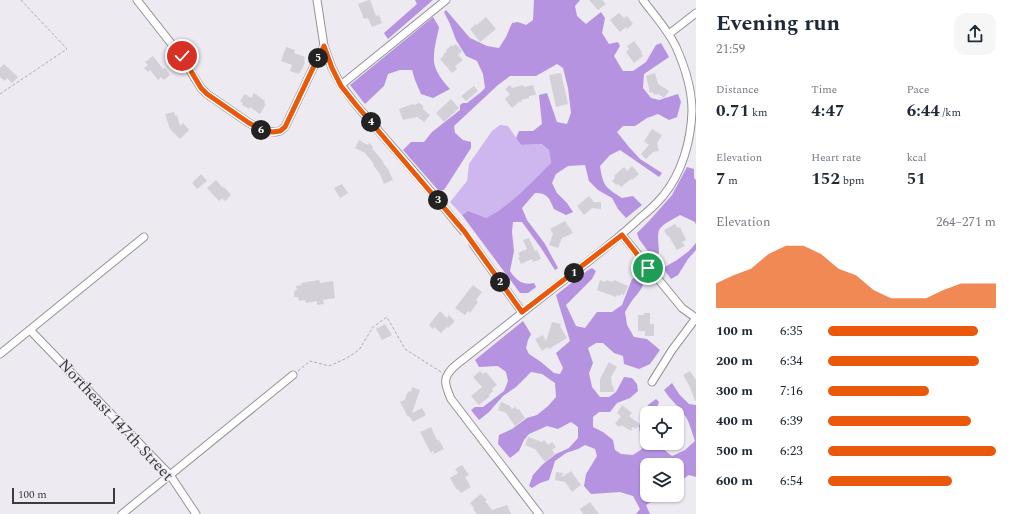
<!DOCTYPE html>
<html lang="en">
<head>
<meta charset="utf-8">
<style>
	body { margin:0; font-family:Spectral,serif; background:#f6f6f7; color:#1f2937; height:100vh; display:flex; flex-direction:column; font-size:15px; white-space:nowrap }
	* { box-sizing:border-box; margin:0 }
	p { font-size:13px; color:#747a83 }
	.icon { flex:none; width:22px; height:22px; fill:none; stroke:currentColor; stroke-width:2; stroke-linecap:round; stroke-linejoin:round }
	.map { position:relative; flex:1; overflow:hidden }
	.panel { display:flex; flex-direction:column; background:#fff; width:320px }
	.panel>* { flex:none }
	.buttons { position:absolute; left:640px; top:406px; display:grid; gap:8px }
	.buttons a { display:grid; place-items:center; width:44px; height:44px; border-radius:8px; background:#fff; box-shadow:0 1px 3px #0004; font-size:20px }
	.scale { position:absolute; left:12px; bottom:10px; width:103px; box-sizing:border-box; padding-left:4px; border:2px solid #3c3b3e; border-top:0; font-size:11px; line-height:14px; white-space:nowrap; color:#3c3b3e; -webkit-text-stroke:3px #edeaf1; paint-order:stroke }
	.pin { position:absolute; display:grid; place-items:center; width:34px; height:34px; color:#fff; margin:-17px; border:2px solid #fff; border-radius:50%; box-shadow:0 1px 4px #0007 }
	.km { position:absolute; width:20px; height:20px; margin:-10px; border-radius:50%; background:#222; color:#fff; font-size:11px; line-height:20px; text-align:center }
	.round { display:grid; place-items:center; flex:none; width:42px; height:42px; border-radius:12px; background:#f6f6f7 }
	.overview { display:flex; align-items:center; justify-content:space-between; height:68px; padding:0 20px }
	h1 { font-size:22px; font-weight:700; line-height:30px }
	.stats { display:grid; grid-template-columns:repeat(3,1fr); gap:6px; height:68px; padding:4px 20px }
	.stats div { display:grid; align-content:center }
	.stats b { font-size:17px; font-weight:700 }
	.stats small { font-size:11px; font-weight:400 }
	.stats p { font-size:11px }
	.chart { height:112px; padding:8px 20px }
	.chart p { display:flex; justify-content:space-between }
	.chart svg { width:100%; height:72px; margin-top:4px; fill:#ea580c; opacity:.7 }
	ul { padding:0 20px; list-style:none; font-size:13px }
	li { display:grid; grid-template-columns:64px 48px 1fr; align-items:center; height:30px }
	li i { height:10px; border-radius:5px; background:#ea580c }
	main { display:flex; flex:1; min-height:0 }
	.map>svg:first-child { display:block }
	.green { fill:#ceb6ef }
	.forest { fill:#b593e0 }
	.building { fill:#d3d0d8 }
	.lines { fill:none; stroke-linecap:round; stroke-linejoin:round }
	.minor-casing { stroke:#95929a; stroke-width:9 }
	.path { stroke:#aeacb2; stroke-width:1; stroke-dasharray:3 2; stroke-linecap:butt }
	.minor { stroke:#fff; stroke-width:7 }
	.route-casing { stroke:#fff; stroke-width:8 }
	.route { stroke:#ea580c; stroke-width:5 }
	.labels { text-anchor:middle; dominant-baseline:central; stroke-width:3; stroke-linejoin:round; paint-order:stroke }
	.street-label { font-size:16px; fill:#3c3b3e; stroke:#edeaf1 }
</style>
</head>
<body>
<main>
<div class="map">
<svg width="696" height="514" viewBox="0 0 696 514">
	<rect width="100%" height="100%" fill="#edeaf1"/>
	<path class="green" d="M500 125 508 126 521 145 540 144 549 150 551 163C531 182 511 206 486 219L468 211 462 215 450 202 467 181 469 164 492 131Z"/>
	<path class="forest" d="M415 0H433L388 39 384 33 417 4Z
		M534 0H580L575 6 577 16 586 24 601 12 605 18 602 33 609 44 618 42 620 46 614 56 623 71H633L646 62 656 45 661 43 669 57 644 74 643 88 651 98 659 100 678 94 681 102 677 117 669 120 658 114 647 118 635 126H623L617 132 629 147 640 159 662 173 659 177 620 150 610 155 600 166C603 186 605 187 622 198L633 196 642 205 626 218 618 209 612 198 598 190 589 181 585 165 568 166 556 174 552 183 557 193 567 203 573 212 566 215 554 209C549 198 548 193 535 193L522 208 527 220 545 244 558 268 555 270 541 248 522 222H513L512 232 514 251 510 271C516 280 523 286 534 283L536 287 528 293H520L462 215 468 211 486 218C511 206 531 182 551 163L549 150 541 144 521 145 516 138 519 131H533L542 124 539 95 547 93 557 122 567 124 571 113 568 88 563 68 557 64 536 76H510L498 85 454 126 455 133 463 140 471 142V148L444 190H438L403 150 411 142H424L432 132 460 110V105L463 103H467L480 93 485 88 483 74 477 61 466 56 456 40 450 24 444 12 446 10 470 38 487 46 499 48 506 37 512 23 518 22 526 25 533 20Z
		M433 17 439 27C437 38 433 50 434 62 435 71 444 83 450 89L433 98 421 94 415 80 412 70H400L388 74 384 86 365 104 350 85Z
		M687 167 694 169V178L696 180V225L695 222 680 215C674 219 663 223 659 230 657 236 659 247 659 253L653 258 639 239 637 233 649 221 672 195Z
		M696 243V250L688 259 678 275 671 279 663 268 677 260 689 251Z
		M592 268 596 271 592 279 566 305 576 326 585 328 597 312H612L622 305 632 279 643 273C647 283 640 291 634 298 630 303 628 307 625 312L627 325 634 337 647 339 660 350 650 364 639 369 624 364 623 356 614 353 603 343H596L588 348 593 363 589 373 592 387 600 397H609L616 392 624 377 632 378 637 384 638 391 630 398 617 403 610 412H599L593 417V427L603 432 613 440 615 450 621 454 633 455 642 449 639 426 648 405 656 399 659 402 655 413H647V443H658L662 448 672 456 685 450 695 441C692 433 690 424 686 417 680 407 670 400 664 390L672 383 679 394 689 404 696 405V477L689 475 677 483V465H647V495H661L646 505 650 514H636L640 509 633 496 620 492 591 494 584 486 586 474 597 456 595 449 585 445 578 449 566 453 555 461 549 480 540 483 532 488 529 486 533 475 543 464 556 454 569 448 578 438V427L571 422 558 429 547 426 529 434 524 440 519 451 510 458 498 444 499 435 512 429 527 418 537 415 548 406 556 397 555 383 542 374 531 372 516 387 503 396 489 412 479 420 471 410 475 407H483L504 391 508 381 506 372 498 366 479 367 475 360 523 321 531 334 528 340 526 348 529 354 541 362 554 373 560 374 563 368 556 353 570 341 556 295 588 270Z"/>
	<path class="building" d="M369 0H370L376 16 379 15 382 23 372 27 368 18 364 19 358 4Z
		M589 0H602L606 4 598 10Z
		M619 13 624 18 627 16 633 24 627 29 626 27 620 32 610 20Z
		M486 17 496 29 480 42 470 29 476 24 477 25Z
		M634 41 642 52 641 53 643 56 634 63 626 52 629 49 627 46Z
		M456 44 462 51 458 55 463 60 455 66 457 69 452 73 440 59 444 56 443 55 447 51 446 50 452 45 453 46Z
		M286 47 295 50 294 53 305 57 304 61 305 62 302 70H301L299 74 290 71 292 65 281 61Z
		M153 56 163 69 165 68 170 75 164 80 161 77 158 80 150 70 148 72 144 68 148 65 145 62Z
		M4 64 18 77 12 83 7 78 5 81 0 77V68Z
		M561 73 568 104 556 107 549 75Z
		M655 73 658 84 669 91 664 98 658 94 654 95 653 92 650 93 646 76Z
		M510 85 512 88 523 85 524 87 533 85 536 95 529 96V98L521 100 522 102H519L512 108 505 99 510 94 505 89Z
		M474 86 478 91 466 101 461 96Z
		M254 93 265 101 264 103 266 104 260 114 250 107 249 109 242 105 243 103 240 101 245 94 251 98Z
		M451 99 459 108 444 122 436 113Z
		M419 103 421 104 423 106V109L430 115 424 122 417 117 403 120 399 109 413 104 415 105Z
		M174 112 175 116 177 115 180 126 183 123 189 130 180 139 170 129 165 114Z
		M652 129 662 135 657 143 659 151 653 152 646 159 641 154 649 145 644 141Z
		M359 140 367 145 369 143 373 147 372 148 384 163H383L388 169 393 180 384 184 380 174 373 165 374 164 365 153 355 148Z
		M632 166 639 174 632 180 631 179 621 187 618 184 616 185 612 181 615 178 614 176 624 167 627 171Z
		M201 174 207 181 197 189 192 183Z
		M216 180 223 188 224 187 231 195 225 201 222 198 219 201 207 188Z
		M342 184 348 193 340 198 334 188Z
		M589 196 594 202H601V209L592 208 584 215 577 206Z
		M565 221 573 233 562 238 558 248 549 245 553 234 550 229Z
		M675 224 678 228 680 227 686 240 682 242 685 246 677 250 668 235 667 236 664 230Z
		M529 238 535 251 537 250 541 259 533 262 532 259 521 264 518 257H520L518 253 527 249 523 240Z
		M319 280 320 283 333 281 335 298 323 300 324 304 317 305V301L306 303 305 300 299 301 298 297H294V291L297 290 296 286 302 285 301 283Z
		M600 280 605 282 606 280 613 282 614 280 628 286 624 295 621 294 620 296 617 295 616 297 597 290Z
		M473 285 482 292 476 300 478 302 470 313 468 311 465 315 455 308Z
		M440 311 447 318 449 315 455 321 448 328 447 327 441 333 434 327 433 329 429 325Z
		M644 313H650V324H654V336H645V331H638V315H644Z
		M552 322 561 324 560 326 567 338 549 349 548 347 542 351 535 339 543 335 546 341Z
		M385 324 392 335 382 340 376 329Z
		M609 362 617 367 611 377 612 386H613L614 392H600V379Z
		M480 371 483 374 486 372 497 385 492 389 493 391 489 395 490 396 479 405 471 396 482 387 473 377Z
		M690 371 696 380V401H695L690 387 683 375Z
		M412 387 420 390 412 413 422 408 426 415 413 422 409 416 408 417 400 402 405 400 407 393H408L409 391 411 392Z
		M501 402 510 406 512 409 515 407 518 410 519 409 525 418 515 426 506 413 498 410Z
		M622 405 632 413 629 416 640 424 636 429 633 427 631 431 621 425 620 427 615 424 621 416 617 413Z
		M431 427 437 440H439L444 449 434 454 433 451 431 453 420 432Z
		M528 437 542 442 544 440 548 445 552 442 556 447 552 450 555 454 545 462 535 449 525 445Z
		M462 465 469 475 465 477 471 487 461 493 458 489 457 490 450 478 458 473 455 469Z
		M571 471 581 485 572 492 565 482 555 480 556 472 563 473 562 477Z
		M481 494 487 500 485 501 492 510 507 505 511 514H477L473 509 474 508 470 503Z
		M590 502 599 514H583L580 509Z"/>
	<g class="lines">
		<defs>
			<path id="minor" d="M137 0 181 56 201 88 207 94 249 123 264 131 275 132 280 131 285 127 314 66 324 46
				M317 0 324 46 332 68 341 85 357 106 422 181 463 231
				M669 34 696 13
				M341 85 446 0
				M622 235 673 297 682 308 696 318
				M473 244 522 312
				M30 330 170 475 196 514
				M0 354 144 237
				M652 382 672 350 696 318
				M122 514 293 375
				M539 514 451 399C444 383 442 377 456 365 496 334 535 302 576 271 598 254 620 237 641 217 649 211 656 204 663 196 682 173 691 141 692 111 692 89 685 67 676 47 668 30 654 15 643 0"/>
		</defs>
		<use href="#minor" class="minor-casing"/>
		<path class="path" d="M0 94 67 49 21 0
			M298 371 310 361 329 366 347 358 359 350 373 327 387 317 405 349 441 372"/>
		<use href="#minor" class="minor"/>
	</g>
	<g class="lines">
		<defs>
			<path id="route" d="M182 56 201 88 207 94 249 123 264 131 273 132 280 131 285 127 314 66 324 46 332 68 341 86 357 106 422 182 464 231 522 312 622 235 648 268"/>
		</defs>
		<use href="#route" class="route-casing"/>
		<use href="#route" class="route"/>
	</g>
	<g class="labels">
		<g class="street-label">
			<text transform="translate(116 420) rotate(47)">Northeast 147th Street</text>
		</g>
	</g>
</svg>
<div class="buttons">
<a><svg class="icon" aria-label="locate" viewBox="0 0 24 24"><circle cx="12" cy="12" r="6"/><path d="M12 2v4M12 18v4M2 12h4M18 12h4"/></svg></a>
<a><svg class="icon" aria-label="layers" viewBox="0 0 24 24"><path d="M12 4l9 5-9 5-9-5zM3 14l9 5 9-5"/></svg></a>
</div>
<div class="scale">100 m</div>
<div class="pin" style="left:648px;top:268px;background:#1e9e55"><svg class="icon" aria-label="arrive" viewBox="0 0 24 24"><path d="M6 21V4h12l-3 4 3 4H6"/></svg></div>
<div class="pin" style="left:182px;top:56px;background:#d93025"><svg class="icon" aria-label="check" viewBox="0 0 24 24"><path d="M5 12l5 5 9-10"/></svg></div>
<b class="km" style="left:574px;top:273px">1</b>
<b class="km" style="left:500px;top:282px">2</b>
<b class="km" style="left:438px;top:200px">3</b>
<b class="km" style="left:371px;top:122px">4</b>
<b class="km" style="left:318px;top:58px">5</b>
<b class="km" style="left:261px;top:130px">6</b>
</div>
<section class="panel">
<div class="overview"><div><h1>Evening run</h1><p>21:59</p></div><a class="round"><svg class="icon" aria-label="share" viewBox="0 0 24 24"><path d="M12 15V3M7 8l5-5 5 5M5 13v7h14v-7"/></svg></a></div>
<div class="stats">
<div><p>Distance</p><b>0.71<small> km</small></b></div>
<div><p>Time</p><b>4:47</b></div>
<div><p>Pace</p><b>6:44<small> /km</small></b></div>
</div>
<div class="stats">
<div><p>Elevation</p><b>7<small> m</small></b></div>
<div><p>Heart rate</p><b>152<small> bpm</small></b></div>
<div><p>kcal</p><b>51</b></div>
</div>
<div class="chart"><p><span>Elevation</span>264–271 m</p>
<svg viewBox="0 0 160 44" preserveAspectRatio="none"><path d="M0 44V29L10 24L20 20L30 11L40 6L50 6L60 11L70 20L80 24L90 33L100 38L110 38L120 38L130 33L140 29L150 29L160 29V44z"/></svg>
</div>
<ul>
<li><b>100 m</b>6:35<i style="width:89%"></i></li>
<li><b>200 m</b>6:34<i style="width:90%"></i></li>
<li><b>300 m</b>7:16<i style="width:60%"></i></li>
<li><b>400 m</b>6:39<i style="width:85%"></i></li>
<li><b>500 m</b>6:23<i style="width:100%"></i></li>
<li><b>600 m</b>6:54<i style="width:74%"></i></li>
</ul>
</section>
</main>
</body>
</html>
